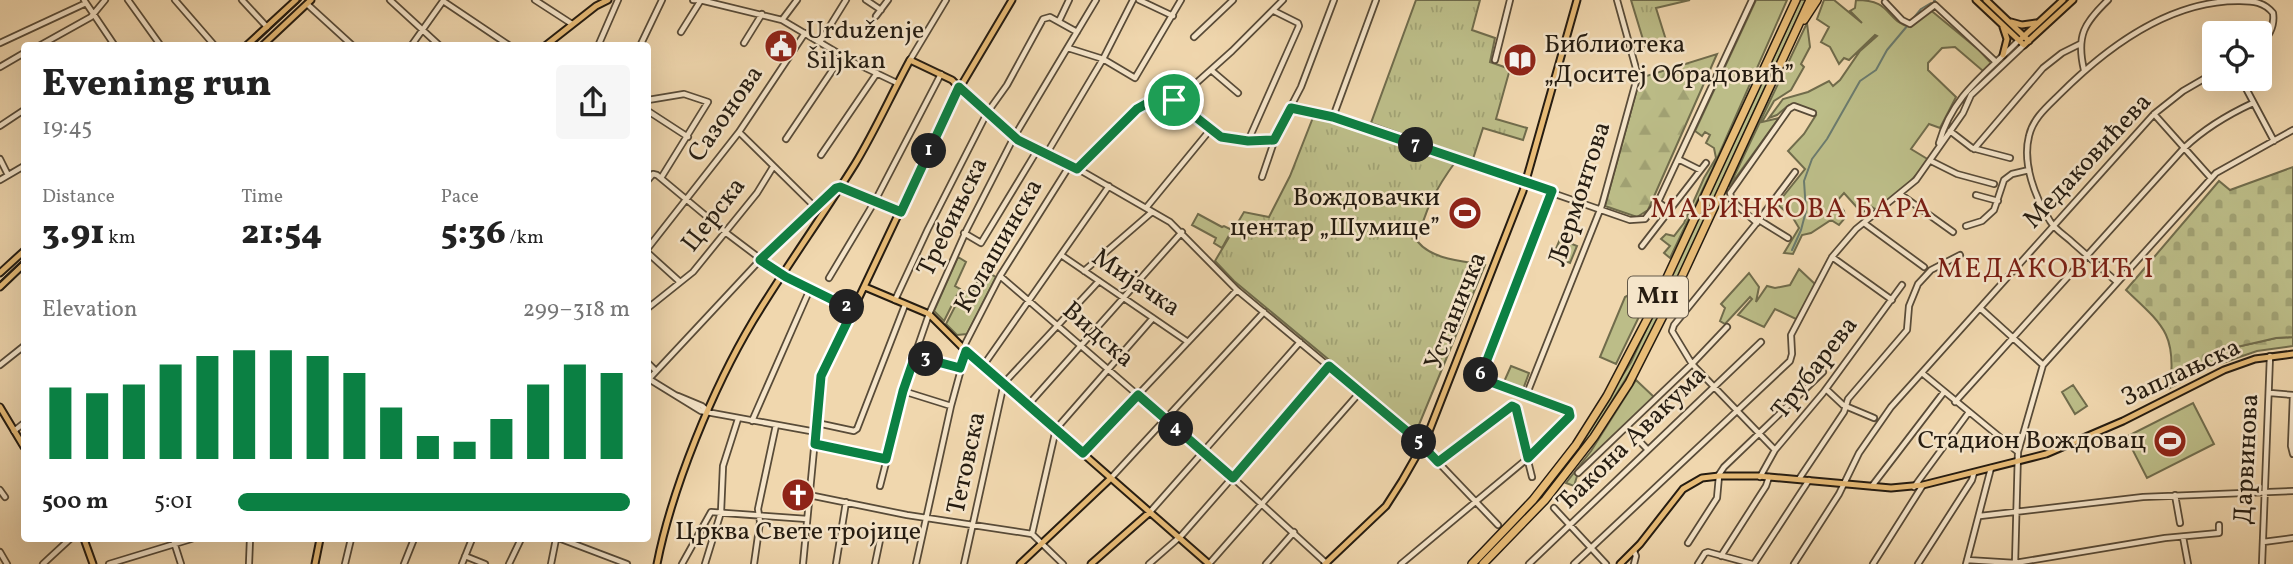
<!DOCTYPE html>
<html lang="en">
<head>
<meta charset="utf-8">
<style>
	body { margin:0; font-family:Vollkorn,serif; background:#f6f6f6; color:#222; height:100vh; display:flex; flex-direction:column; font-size:26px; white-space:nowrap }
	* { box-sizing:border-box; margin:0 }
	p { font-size:23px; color:#767676 }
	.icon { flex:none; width:38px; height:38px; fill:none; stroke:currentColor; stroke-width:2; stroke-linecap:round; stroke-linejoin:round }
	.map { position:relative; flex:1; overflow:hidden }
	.sheet { position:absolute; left:21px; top:42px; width:630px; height:500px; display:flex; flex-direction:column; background:#fff; border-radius:7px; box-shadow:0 7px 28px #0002 }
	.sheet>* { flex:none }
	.buttons { position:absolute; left:2202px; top:21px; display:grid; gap:14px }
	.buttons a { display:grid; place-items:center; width:70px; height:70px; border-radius:7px; background:#fff; box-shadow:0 7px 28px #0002; font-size:35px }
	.pin { position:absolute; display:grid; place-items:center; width:60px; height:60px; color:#fff; margin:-30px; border:4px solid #fff; border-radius:50%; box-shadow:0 2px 7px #0007 }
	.km { position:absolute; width:35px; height:35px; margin:-18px; border-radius:50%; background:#222; color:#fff; font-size:19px; line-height:35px; text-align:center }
	.round { display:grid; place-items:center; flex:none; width:74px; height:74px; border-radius:7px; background:#f6f6f6 }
	.headline { display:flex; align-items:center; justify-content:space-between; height:119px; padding:0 21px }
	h1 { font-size:38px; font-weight:800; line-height:52px }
	.metrics { display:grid; grid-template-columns:repeat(3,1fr); gap:10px; height:119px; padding:7px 21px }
	.metrics div { display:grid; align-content:center }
	.metrics b { font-size:35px; font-weight:800 }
	.metrics small { font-size:19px; font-weight:400 }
	.metrics p { font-size:19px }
	.chart { height:196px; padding:14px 21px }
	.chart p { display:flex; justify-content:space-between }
	.chart svg { width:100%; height:126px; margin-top:7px; stroke:#0b8043; stroke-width:6 }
	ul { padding:0 21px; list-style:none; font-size:23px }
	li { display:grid; grid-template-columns:112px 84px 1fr; align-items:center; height:52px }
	li i { height:18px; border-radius:9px; background:#0b8043 }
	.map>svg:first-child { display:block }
	.green { fill:#bcbd88; stroke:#706c4c; stroke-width:2 }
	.forest { fill:url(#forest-firs); stroke:#706c4c; stroke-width:2 }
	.cemetery { fill:url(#cemetery-stones); stroke:#706c4c; stroke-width:2 }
	.park { fill:url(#park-tufts); stroke:#706c4c; stroke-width:2 }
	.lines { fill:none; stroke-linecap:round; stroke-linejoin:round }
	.stream { stroke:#6b7b6e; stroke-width:2 }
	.minor-casing { stroke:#584b38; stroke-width:8 }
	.major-casing { stroke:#251c11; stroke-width:9 }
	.highway-casing { stroke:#251c11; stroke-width:10 }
	.minor { stroke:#f5e5ca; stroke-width:4.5 }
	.major { stroke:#e8bc77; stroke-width:5 }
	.highway { stroke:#e8bc77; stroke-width:7 }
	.tram { stroke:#251c11; stroke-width:2 }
	.route-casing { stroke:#fff; stroke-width:14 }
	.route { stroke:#0b8043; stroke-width:9 }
	.labels { text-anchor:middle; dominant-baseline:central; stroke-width:5; stroke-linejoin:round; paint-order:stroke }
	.shield { fill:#f5e5ca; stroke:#635848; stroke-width:2 }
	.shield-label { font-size:24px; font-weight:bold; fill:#251c11 }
	.poi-label { font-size:26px; fill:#251c11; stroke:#f5e5ca; text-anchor:start }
	.street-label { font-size:26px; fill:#251c11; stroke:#f5e5ca }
	.neighbourhood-label { font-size:28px; letter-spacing:2px; fill:#7a1f14; stroke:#f5e5ca }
</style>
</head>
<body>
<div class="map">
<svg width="2293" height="564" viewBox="0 0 2293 564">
	<defs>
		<pattern id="forest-firs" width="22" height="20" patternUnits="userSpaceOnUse" patternTransform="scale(1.75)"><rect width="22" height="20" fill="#bcbd88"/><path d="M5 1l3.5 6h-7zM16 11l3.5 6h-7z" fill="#a1a274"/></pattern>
		<pattern id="cemetery-stones" width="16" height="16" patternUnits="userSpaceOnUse" patternTransform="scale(1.75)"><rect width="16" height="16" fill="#bcbd88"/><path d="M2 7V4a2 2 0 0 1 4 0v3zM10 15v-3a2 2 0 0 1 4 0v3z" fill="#a1a274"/></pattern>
		<pattern id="park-tufts" width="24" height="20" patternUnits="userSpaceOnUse" patternTransform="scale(1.75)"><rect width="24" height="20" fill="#bcbd88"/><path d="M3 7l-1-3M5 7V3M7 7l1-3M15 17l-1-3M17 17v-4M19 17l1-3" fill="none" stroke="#a1a274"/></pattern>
	</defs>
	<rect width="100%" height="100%" fill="#f0d7ae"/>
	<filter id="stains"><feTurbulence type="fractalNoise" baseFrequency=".00286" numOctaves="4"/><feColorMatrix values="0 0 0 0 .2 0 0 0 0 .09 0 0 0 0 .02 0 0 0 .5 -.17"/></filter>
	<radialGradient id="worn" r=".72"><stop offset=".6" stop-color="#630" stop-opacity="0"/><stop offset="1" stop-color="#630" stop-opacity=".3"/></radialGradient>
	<path class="green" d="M1756 0H1787L1713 168 1670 258 1664 253 1670 246 1661 239 1666 234 1674 236 1684 223 1704 178 1716 158 1714 148 1706 143 1710 135 1705 132 1702 136 1695 131Z
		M1800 0H1806L1665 305 1635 364 1586 443 1546 493 1507 538 1502 540 1572 455 1631 362Z
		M1824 0H1834L1862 23 1850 11 1855 8 1856 0C1893 0 1884 20 1910 27L1916 16 1928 8 1979 50 1991 63 1983 71 1955 47 1942 48 1928 63V70L1956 97 1940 128 1929 124 1911 149 1929 160 1910 182 1877 210 1870 206 1862 213 1844 193 1836 202 1844 211 1845 218 1839 225 1831 220 1811 233 1802 235 1793 254 1784 253 1799 228 1793 218 1777 204 1805 169 1788 151 1804 134 1816 115 1801 106 1789 105 1777 115 1769 118 1783 99 1808 92 1829 81 1833 86 1840 80 1860 51 1877 36 1875 35 1849 60 1844 58 1839 64 1830 47 1821 42 1829 27 1817 19Z
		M1807 23 1810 47 1801 64 1804 67 1791 90 1774 101 1762 122 1779 118 1729 187Z
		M1198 214 1222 227 1224 226 1232 230 1222 248 1214 243 1216 238 1192 225Z
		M1560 239 1577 246 1570 263 1553 256Z
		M958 257 966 262 955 286 960 289 944 321 934 311Z
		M1799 269 1816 285 1798 320 1775 309 1764 327 1738 315 1752 299 1750 297 1725 324 1720 321 1725 308 1721 304 1749 273 1759 287 1756 302 1767 286 1775 288 1790 285Z
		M983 270 996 277 967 334 957 335 946 324 963 291 971 295Z
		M1644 287 1652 290 1616 364 1600 357 1625 297Z
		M1636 380 1654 397 1578 473 1574 486 1566 483 1591 451Z
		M2073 385 2087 406 2075 414 2062 392Z
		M2193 403 2214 444 2147 478 2126 437Z"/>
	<path class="forest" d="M1717 54 1648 210 1637 217 1605 206 1640 78Z
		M2293 337V346L2257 351 2205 369 2206 354 2276 338Z"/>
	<path class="cemetery" d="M2293 167V337L2276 338 2206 354 2205 369 2170 388C2177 334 2163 325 2126 290L2219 181 2230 190Z"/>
	<path class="park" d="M1416 0H1480L1472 30 1495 38 1490 62 1510 69 1496 119 1527 128 1523 140 1483 128 1473 159 1371 123Z
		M1631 0H1690L1656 8 1666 40 1645 46Z
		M1314 115 1456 161C1437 187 1424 210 1418 242 1433 260 1463 261 1485 265L1416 432 1234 281 1215 261 1244 212 1269 217 1290 176Z
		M1511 366 1529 373 1522 392 1503 384Z"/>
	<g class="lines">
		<path class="stream" d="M1934 1 1935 0
			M1911 21 1921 9 1931 3
			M1792 250 1801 230 1806 211 1804 181 1812 159 1827 139 1860 81 1876 70 1887 50 1908 25"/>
		<defs>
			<path id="minor" d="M84 0 115 46
				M128 0 161 46
				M175 0 215 46
				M242 0 267 27
				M390 0 440 46
				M535 0 572 24
				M693 0H696
				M700 0 782 20 853 62 897 83
				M866 0 881 10
				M1139 0 1173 16
				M443 1 510 46
				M1885 2 1902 20 1910 24 1935 5 1996 62
				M307 4 353 46
				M876 16 888 0
				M782 20 797 0
				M1059 21 1069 0
				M681 32 701 0
				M1194 37 1233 0
				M820 42 846 0
				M0 43 86 3
				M744 43 762 14
				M39 46 91 17 105 0
				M411 46 443 1
				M598 46 618 0
				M640 46 662 0
				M1068 48 1103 59 1135 78 1181 0
				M910 60 946 0
				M1495 60 1510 0
				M0 67 24 53
				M1211 70 1238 93
				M2084 70C2076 36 2084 23 2108 0
				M2241 79 2274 141
				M959 87 1018 140 1073 166 1170 222 1237 290 1416 439 1498 525
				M648 100 684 94 708 102 661 178
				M1174 100 1221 137 1248 141 1274 140
				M1291 108 1333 117 1630 220 1645 219 1658 202 1752 0
				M648 111 688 137
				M2154 114 2211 178
				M1333 117 1376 0
				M0 126 24 110
				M1950 131 1972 148 2010 158
				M739 132 815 207
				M786 139 842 56
				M1248 141 1299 26 1298 23 1274 11
				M1939 143C1953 94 1986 74 2019 40
				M1974 149 2043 68 2062 53 2080 44
				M1047 153 1103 59 1133 0
				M821 155 877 73
				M0 159 8 175
				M1678 159 1700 170
				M1931 161 1957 174 1994 184
				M1077 169 1137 109 1146 105 1174 100 1184 94 1232 51 1283 0
				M1262 177 1277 133 1301 87 1334 0
				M0 180 24 166
				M648 180 653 174 657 175 729 235 782 275
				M1900 194 1953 232
				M1976 195 1998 201
				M1658 202 1669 210
				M1146 208 1210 130
				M1759 220 1788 238
				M1757 223 1732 201 1730 193 1789 109 1794 106 1813 113
				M1864 223 1924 267
				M1966 226 1982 221 1994 210 2004 180 2012 174 2029 170
				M964 233 981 243 1038 149
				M1642 246 1706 163
				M648 248 739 132 805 33
				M648 253 680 282
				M1061 255 1188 342
				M1832 257 1892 300
				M1084 271 1152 212
				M1000 276 1221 467 1327 564
				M829 278 875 201 941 74
				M2117 282C2102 269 2088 256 2073 243 2066 236 2055 230 2050 221 2035 197 2022 164 2029 136 2033 118 2048 106 2060 94 2107 47 2170 0 2240 1 2253 1 2264 2 2273 13 2275 26 2269 37 2259 46
				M895 300 928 229 987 113 1007 85 1043 19 1050 17 1077 32
				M648 308 693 272 757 193 773 167
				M1980 308 2043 365
				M963 348 1000 276 1070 165
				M915 356 960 368
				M648 363 655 370
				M0 365 24 346
				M983 366 1109 186
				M1922 373 2018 452
				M649 379 701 411 816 432
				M648 380 761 259 836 188 840 187 900 211
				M1826 389 1843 405 1874 418
				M903 391 951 406
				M2270 393 2293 395
				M2293 395 2291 446 2293 454
				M678 396 702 406 708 411
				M1526 396 1602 205 1637 78V72L1617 0
				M1955 402 2184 148C2205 128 2227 115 2253 103
				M1028 405 1182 232
				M752 421 810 289
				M817 423 854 431 857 429 905 305
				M1626 427 1648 450
				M14 431 24 423
				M815 444 886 459
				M1775 450 1692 364 1672 331 1674 325 1759 220 1795 172
				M1083 453 1237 290
				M1438 462 1514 406 1532 477
				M1578 473 1692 364 1727 327
				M1718 476 1724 467 1823 372
				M1760 477 1775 450 1823 393 1902 285
				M1111 478 1264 312
				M1799 479 1844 412 1848 399 1907 330 1909 306 1918 284 1931 270 1960 255
				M880 486 910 369 929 314 967 229 1014 137 1096 0
				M1872 486 1944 392
				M1914 487 1969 412
				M0 490 5 497
				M809 495 907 515 1032 534 1063 564
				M2175 495 2180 523
				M1554 508 1606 564
				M1150 512 1300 342
				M1980 516 2143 497 2293 491
				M1032 534 1056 429 1153 318
				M2183 537 2188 564
				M173 539 181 564
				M561 539 627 564
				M2263 542 2293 538
				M1688 543 1717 498 1719 476
				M1634 551 1636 556 1634 564
				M0 552 7 564
				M465 556 485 564
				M1721 556 1766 486 1769 477
				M1967 560 2015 563 2165 538 2219 533V525
				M43 564 70 539
				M109 564 191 539
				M249 564 250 539
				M345 564 351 539
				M404 564 414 539
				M462 564 472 539
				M509 564 521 539
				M551 564 556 539
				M682 564 711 512 807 519
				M705 564 721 512 723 466 738 419
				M754 564 760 522 758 509 776 425
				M803 564 821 376 853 310
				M836 564 846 502
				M875 564 880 540
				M916 564 951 406 966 351
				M964 564 1004 383 1099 281
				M1149 564 1182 535 1330 366
				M1209 564 1361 391
				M1266 564 1294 532
				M1401 564 1528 458 1570 416 1569 411 1480 378 1552 192
				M1529 564 1761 342
				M1574 564 1790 361 1792 354 1791 335 1832 257 1856 229 1916 180 1963 113 1971 95 2024 45
				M1698 564 1705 553 1708 552 1752 564
				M1754 564 1809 480
				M1794 564 1839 494 1859 453 1891 407 2154 114 2183 91 2214 73
				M1873 564 1923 485
				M1918 564 1972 480 1974 473
				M1966 564 1991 468
				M2015 564 2018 452 2043 365 2216 173 2293 130
				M2262 564 2270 356"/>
			<path id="major" d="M1976 0 2024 45 2073 0
				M1986 0 2029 41
				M2011 22 2022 25 2036 23
				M2003 27 2007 39 2003 55
				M2022 38 2063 0
				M246 46 296 0
				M262 46 311 0
				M545 46 596 6 608 0
				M0 273 24 251
				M782 275 853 310 952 101 1012 0
				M0 287 24 264
				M865 287 929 314 966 351 1209 564
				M0 407 24 447
				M84 539 93 564
				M315 564 320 539
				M657 564C672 488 713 388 753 321 785 268 822 217 855 164 875 131 891 95 910 60L952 80 959 87
				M1020 564 1111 478
				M1091 564 1150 512
				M1325 564 1386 506 1402 481 1426 439 1523 191 1577 0
				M1620 564 1640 544 1683 489 1702 478 1719 476H1758L1891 488 1923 485 2046 454 2123 421 2224 370 2255 359 2293 354"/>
			<path id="highway" d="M1804 20 1817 0
				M1472 564 1533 500 1576 445 1607 396 1652 310 1796 0
				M1483 564 1545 500 1594 437 1629 383 1671 300 1810 0"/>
		</defs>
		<use href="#minor" class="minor-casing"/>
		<use href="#major" class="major-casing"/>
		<use href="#highway" class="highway-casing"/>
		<use href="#minor" class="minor"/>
		<use href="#major" class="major"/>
		<use href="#highway" class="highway"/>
		<path class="tram" d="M252 46 301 0
			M0 282 24 259"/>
	</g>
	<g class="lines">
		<defs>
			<path id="route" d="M959 87 1018 140 1077 169 1137 109 1146 104 1174 100 1221 137 1248 141 1274 140 1291 108 1333 117 1552 191 1480 378 1569 411 1570 416 1528 458 1516 408 1512 406 1438 462 1416 439 1329 366 1233 478 1138 395 1083 453 966 351 960 368 915 356 903 391 886 459 815 444 821 376 853 310 786 277 760 260 836 188 840 187 901 212Z"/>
		</defs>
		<use href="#route" class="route-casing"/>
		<use href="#route" class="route"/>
	</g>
	<defs>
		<symbol id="civic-disc" viewBox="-11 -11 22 22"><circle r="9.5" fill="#8f2418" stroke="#f5e5ca"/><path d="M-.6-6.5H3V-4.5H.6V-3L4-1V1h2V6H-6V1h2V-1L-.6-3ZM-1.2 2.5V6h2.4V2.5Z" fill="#fff"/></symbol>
		<symbol id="library-disc" viewBox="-11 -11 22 22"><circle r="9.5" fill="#8f2418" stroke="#f5e5ca"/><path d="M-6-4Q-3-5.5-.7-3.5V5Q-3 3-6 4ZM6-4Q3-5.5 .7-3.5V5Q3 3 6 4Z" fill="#fff"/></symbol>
		<symbol id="stadium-disc" viewBox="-11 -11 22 22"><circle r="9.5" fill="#8f2418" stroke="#f5e5ca"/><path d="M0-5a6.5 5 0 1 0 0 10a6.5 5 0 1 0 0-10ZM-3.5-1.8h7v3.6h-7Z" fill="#fff"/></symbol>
		<symbol id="church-disc" viewBox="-11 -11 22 22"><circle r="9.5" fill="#8f2418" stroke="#f5e5ca"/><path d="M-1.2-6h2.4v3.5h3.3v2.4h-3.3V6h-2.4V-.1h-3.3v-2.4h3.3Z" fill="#fff"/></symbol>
	</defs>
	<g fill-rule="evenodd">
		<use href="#civic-disc" x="762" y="27" width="38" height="38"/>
		<use href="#library-disc" x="1501" y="41" width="38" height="38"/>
		<use href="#stadium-disc" x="1446" y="194" width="38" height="38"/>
		<use href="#stadium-disc" x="2151" y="422" width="38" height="38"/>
		<use href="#church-disc" x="779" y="476" width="38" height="38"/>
	</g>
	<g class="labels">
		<rect class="shield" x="1628" y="276.5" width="60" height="41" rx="5"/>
		<g class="shield-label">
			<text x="1658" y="297">M11</text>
		</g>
		<g class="poi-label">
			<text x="806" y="31">Urduženje<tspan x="806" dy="30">Šiljkan</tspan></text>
			<text x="1544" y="45">Библиотека<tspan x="1544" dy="30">„Доситеј Обрадовић”</tspan></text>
			<text x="1440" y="198" text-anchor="end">Вождовачки<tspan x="1440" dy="30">центар „Шумице”</tspan></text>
			<text x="2146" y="441" text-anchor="end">Стадион Вождовац</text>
			<text x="798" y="532" text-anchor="middle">Црква Свете тројице</text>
		</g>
		<g class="street-label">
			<text transform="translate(726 114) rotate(-55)">Сазонова</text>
			<text transform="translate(2088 161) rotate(-47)">Медаковићева</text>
			<text transform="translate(1580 194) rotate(-72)">Љермонтова</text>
			<text transform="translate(714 215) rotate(-52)">Церска</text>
			<text transform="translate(953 217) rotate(-64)">Требињска</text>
			<text transform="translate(999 246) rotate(-60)">Колашинска</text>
			<text transform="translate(1136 283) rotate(34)">Мијачка</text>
			<text transform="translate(1456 311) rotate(-68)">Устаничка</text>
			<text transform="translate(1098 335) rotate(41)">Видска</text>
			<text transform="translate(1815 368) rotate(-52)">Трубарева</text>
			<text transform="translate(2181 373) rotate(-25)">Заплањска</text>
			<text transform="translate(1632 439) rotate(-44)">Ђакона Авакума</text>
			<text transform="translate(2247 459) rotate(-87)">Дарвинова</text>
			<text transform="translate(967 463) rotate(-78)">Тетовска</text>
		</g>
		<g class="neighbourhood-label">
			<text x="1792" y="209">МАРИНКОВА БАРА</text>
			<text x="2046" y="269">МЕДАКОВИЋ I</text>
		</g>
	</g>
	<rect width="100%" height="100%" filter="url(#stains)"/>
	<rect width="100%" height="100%" fill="url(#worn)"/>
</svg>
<div class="buttons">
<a><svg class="icon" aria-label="locate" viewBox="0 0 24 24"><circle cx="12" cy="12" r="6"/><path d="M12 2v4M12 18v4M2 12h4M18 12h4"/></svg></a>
</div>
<div class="pin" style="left:1174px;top:100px;background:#1e9e55"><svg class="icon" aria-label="arrive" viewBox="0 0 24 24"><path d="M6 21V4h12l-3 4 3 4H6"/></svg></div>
<b class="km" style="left:929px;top:151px">1</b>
<b class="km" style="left:847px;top:307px">2</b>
<b class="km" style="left:926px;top:359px">3</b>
<b class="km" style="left:1176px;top:429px">4</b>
<b class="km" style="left:1419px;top:442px">5</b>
<b class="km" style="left:1481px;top:375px">6</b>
<b class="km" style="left:1416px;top:145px">7</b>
<section class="sheet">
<div class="headline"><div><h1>Evening run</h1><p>19:45</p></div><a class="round"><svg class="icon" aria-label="share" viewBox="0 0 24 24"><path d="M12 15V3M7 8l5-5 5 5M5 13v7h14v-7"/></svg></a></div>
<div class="metrics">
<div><p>Distance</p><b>3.91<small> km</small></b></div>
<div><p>Time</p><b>21:54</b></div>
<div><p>Pace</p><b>5:36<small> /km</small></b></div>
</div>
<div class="chart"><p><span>Elevation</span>299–318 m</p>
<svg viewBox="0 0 160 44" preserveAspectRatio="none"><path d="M5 44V19M15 44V21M25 44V18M35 44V11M45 44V8M55 44V6M65 44V6M75 44V8M85 44V14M95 44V26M105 44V36M115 44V38M125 44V30M135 44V18M145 44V11M155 44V14"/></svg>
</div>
<ul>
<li><b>500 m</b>5:01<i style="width:100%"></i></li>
</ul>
</section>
</div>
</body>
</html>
